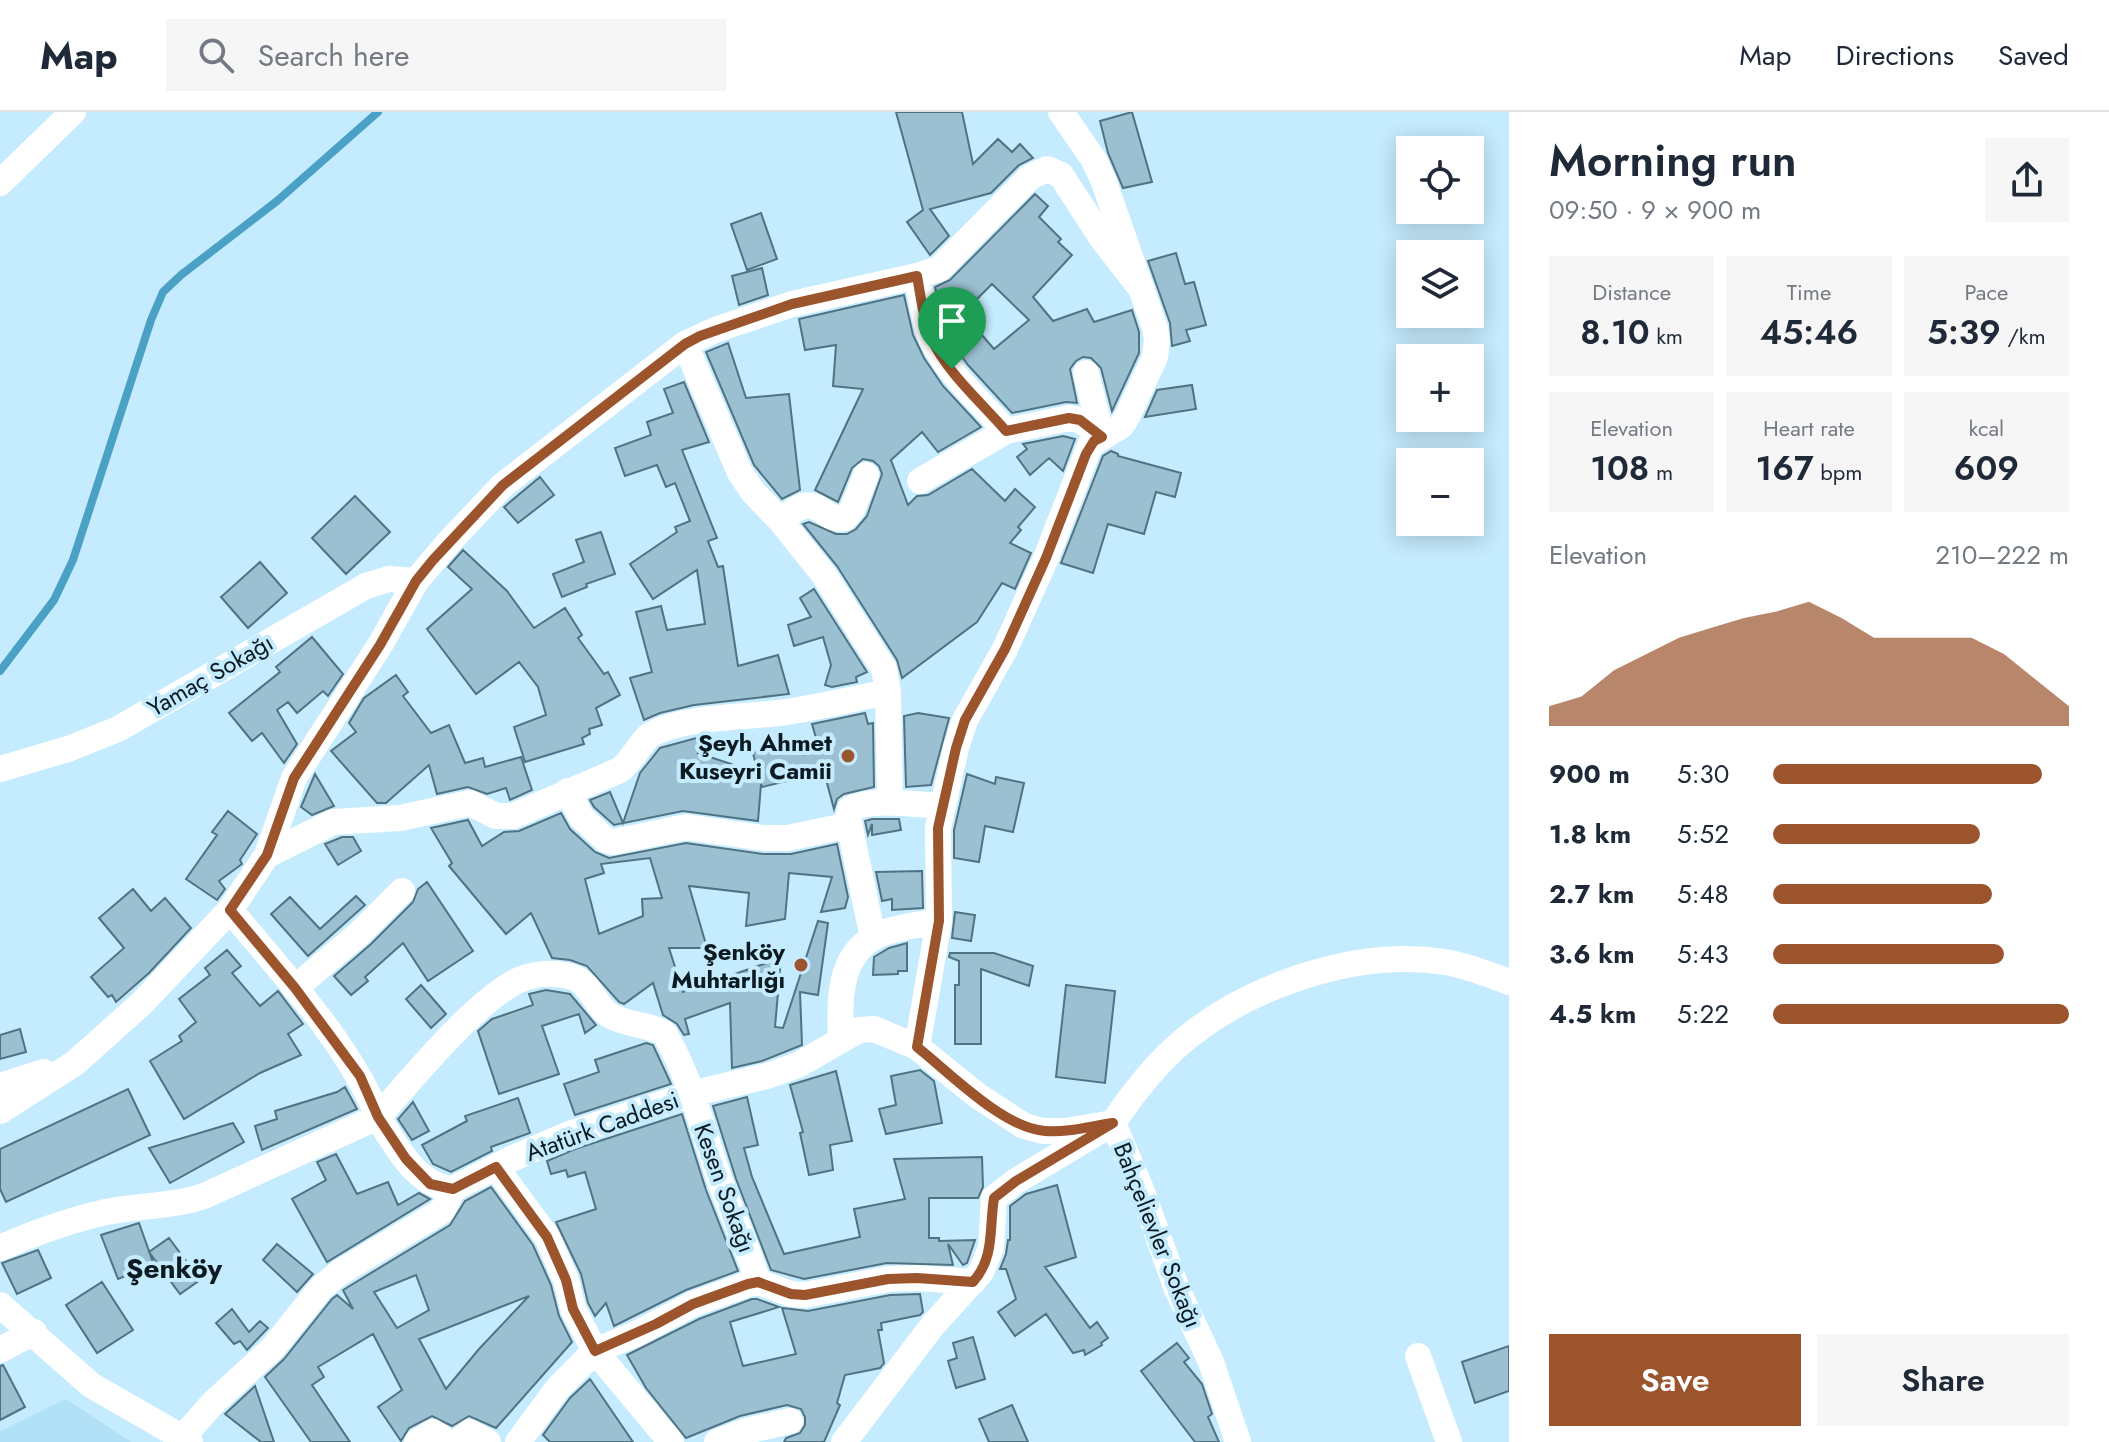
<!DOCTYPE html>
<html lang="en">
<head>
<meta charset="utf-8">
<style>
	body { margin:0; font-family:Jost,sans-serif; background:#f6f6f7; color:#1f2937; height:100vh; display:flex; flex-direction:column; font-size:30px; white-space:nowrap }
	* { box-sizing:border-box; margin:0 }
	p { font-size:26px; color:#747a83 }
	.icon { flex:none; width:44px; height:44px; fill:none; stroke:currentColor; stroke-width:2; stroke-linecap:round; stroke-linejoin:round }
	.map { position:relative; flex:1; overflow:hidden }
	.details { display:flex; flex-direction:column; background:#fff; width:600px }
	.details>* { flex:none }
	.fabs { position:absolute; left:1396px; top:24px; display:grid; gap:16px }
	.fabs a { display:grid; place-items:center; width:88px; height:88px; border-radius:0px; background:#fff; box-shadow:0 4px 20px #0003; font-size:40px }
	.pin { position:absolute; display:grid; place-items:center; width:68px; height:68px; color:#fff; margin:-82px -34px; border-radius:50% 50% 50% 0; rotate:-45deg; box-shadow:0 0 8px #0007 }
	.pin .icon { rotate:45deg }
	.round { display:grid; place-items:center; flex:none; width:84px; height:84px; border-radius:0px; background:#f6f6f7 }
	.head { display:flex; align-items:center; justify-content:space-between; height:136px; padding:0 40px }
	h1 { font-size:44px; font-weight:600; line-height:60px }
	.figures { display:grid; grid-template-columns:repeat(3,1fr); gap:12px; height:136px; padding:8px 40px }
	.figures div { display:grid; align-content:center; border-radius:0px; background:#f6f6f7; text-align:center }
	.figures b { font-size:34px; font-weight:600 }
	.figures small { font-size:22px; font-weight:400 }
	.figures p { font-size:22px }
	.chart { height:224px; padding:16px 40px }
	.chart p { display:flex; justify-content:space-between }
	.chart svg { width:100%; height:144px; margin-top:8px; fill:#9b542c; opacity:.7 }
	.primary-button { display:flex; gap:16px; margin-top:auto; padding:16px 40px }
	.primary-button a { flex:1; height:92px; border-radius:0px; background:#9b542c; color:#fff; font-size:32px; font-weight:600; line-height:92px; text-align:center }
	.primary-button a+a { background:#f6f6f7; color:#1f2937 }
	ul { padding:0 40px; list-style:none; font-size:26px }
	li { display:grid; grid-template-columns:128px 96px 1fr; align-items:center; height:60px }
	li i { height:20px; border-radius:10px; background:#9b542c }
	header { display:flex; align-items:center; gap:48px; box-sizing:border-box; height:112px; padding:0 40px; background:#fff; border-bottom:2px solid #e0e1e3 }
	header strong { font-size:38px }
	nav { display:flex; gap:44px; margin-inline-start:auto; font-size:28px }
	.search { width:560px; height:72px; background:#f6f6f7; display:flex; align-items:center; gap:20px; box-sizing:border-box; padding:0 28px; border-radius:0px; color:#747a83; font-size:30px }
	main { display:flex; flex:1; min-height:0 }
	.map>svg:first-child { display:block }
	.built { fill:#b2e1f7 }
	.lines { fill:none; stroke-linecap:round; stroke-linejoin:round }
	.stream { stroke:#4aa1c5; stroke-width:8 }
	.building { fill:#9ac0d1; stroke:#507383; stroke-width:2; fill-rule:evenodd }
	.minor { stroke:#fff; stroke-width:26 }
	.route-casing { stroke:#fff; stroke-width:16 }
	.route { stroke:#9b542c; stroke-width:10 }
	.poi-dot { fill:#9b542c; stroke:#c5ebfe; stroke-width:3 }
	.labels { text-anchor:middle; dominant-baseline:central; stroke-width:8; stroke-linejoin:round; paint-order:stroke }
	.street-label { font-size:24px; fill:#0c1a21; stroke:#c5ebfe }
	.poi-label { font-size:24px; font-weight:bold; fill:#0c1a21; stroke:#c5ebfe; text-anchor:end }
	.quarter-label { font-size:28px; font-weight:bold; fill:#0c1a21; stroke:#c5ebfe }
</style>
</head>
<body>
<header>
<strong>Map</strong>
<div class="search"><svg class="icon" aria-label="search" viewBox="0 0 24 24"><circle cx="10" cy="10" r="6"/><path d="M15 15l6 6"/></svg>Search here</div>
<nav><a>Map</a><a>Directions</a><a>Saved</a></nav>
</header>
<main>
<div class="map">
<svg width="1509" height="1330" viewBox="0 0 1509 1330">
	<rect width="100%" height="100%" fill="#c5ebfe"/>
	<path class="built" d="M66 1287 131 1330H0V1320Z"/>
	<g class="lines">
		<path class="stream" d="M0 559 54 488 73 448 151 208 163 180 181 163 277 89 378 0"/>
	</g>
	<path class="building" d="M896 0H962L973 52 998 27 1012 40 1020 32 1033 46 1019 53 991 81 930 97 949 124 930 143 907 110 923 98Z
		M1132 0 1152 70 1123 76 1108 41 1100 9Z
		M1035 82 1048 94 1039 105 1061 127 1058 130 1072 143 1033 185 1053 209 1087 197 1094 210 1132 198 1139 220V241L1112 299 1101 256 1091 246 1083 245 1076 249 1070 257 1077 291 1066 290 1012 301 968 253 952 231 943 213 935 175 950 168ZM992 172 1029 208 994 237 963 201Z
		M761 101 777 147 747 158 731 112Z
		M1176 141 1185 172 1194 170 1206 213 1186 218 1190 229 1172 234 1170 211 1148 149Z
		M762 156 768 183 739 193 732 164Z
		M904 183 913 223 924 246 943 274 981 315 938 340 922 320 891 348 908 393 917 384 928 383 972 357 1005 389 1015 377 1035 395 1018 415 1021 418 1010 431 1031 441 1015 477 1002 471 977 510 902 566 897 548 837 454 803 412 809 410 836 422H847L856 417 867 404 882 362 879 354 873 349 863 347 852 356 838 390 815 378 863 277 833 274 836 233 805 238 799 207Z
		M728 231 746 286 789 282 800 378 782 387 754 353 706 240Z
		M684 270 709 330 682 338 717 426 708 429 718 455 723 454 738 554 778 543 789 582 694 593 660 601 644 608 630 566 652 560 636 500 661 494 667 518 705 512 697 458 653 487 630 452 677 420 675 415 690 409 675 371 666 375 657 353 625 364 615 336 651 323 647 310 673 301 664 277Z
		M1192 273 1196 297 1145 305 1157 278Z
		M1063 324 1075 327 1063 359 1049 346 1030 363 1017 345 1027 337 1023 332Z
		M1111 339 1118 342V344L1181 361 1175 385 1156 380 1144 422 1108 412 1093 461 1061 451 1103 344Z
		M540 365 554 383 518 411 504 395Z
		M355 384 390 420 346 462 312 426Z
		M601 420 615 462 586 472 587 475 562 485 553 462 584 450 576 428Z
		M463 438 507 479 534 516 565 496 582 523 578 526 604 562 608 560 620 583 596 596 602 613 589 617 590 622 582 626 584 632 525 650 514 615 546 603 538 575 519 550 476 582 427 517 472 477 448 455Z
		M260 450 287 481 248 516 221 485Z
		M814 477 867 560 856 565 857 570 832 575 825 573 831 553 823 525 794 534 788 513 811 505 800 486Z
		M312 525 343 562 328 584 323 579 297 601 288 590 277 598 297 632 284 651 262 621 252 629 229 601 280 560 276 555Z
		M396 563 408 580 403 584 431 621 449 613 465 651 483 646 485 655 521 645 532 678 510 688 506 676 487 682 468 675 437 682 429 653 386 691H377L331 639 356 620 349 611 364 586Z
		M865 601 868 612 873 611 874 675 844 682 837 687 834 697 824 660 762 675 761 672 758 709 683 699 614 713 594 695 590 688 610 680 623 711 640 661 660 636 704 624 698 641 758 661 753 641 801 629 804 641 808 628 816 626 812 612Z
		M918 601 949 606 931 673 906 675 904 604Z
		M315 662 334 694 312 703 301 695Z
		M967 662 995 672 996 665 1024 671 1013 720 985 714 979 750 954 746V718Z
		M228 699 257 722 240 748 242 752 219 769 225 777 217 788 186 767 217 723 212 720Z
		M561 701 570 717 595 740 609 746 686 731 763 742H791L837 732 848 785 845 796 821 800 832 765 789 761 785 807 746 814 749 781 689 774 707 836H669L683 880 781 846 775 915 783 916 818 809 828 811 818 883 800 880 802 933 762 949 732 956 730 891 685 907 689 922 684 923 677 912 663 903 653 871 624 892 619 890 587 854 570 848 552 846 531 801 506 822 449 754 452 751 431 716 468 708 482 734 504 720 519 719ZM650 746 662 786 642 787 643 804 599 822 585 767 604 761 601 752Z
		M872 707H899L901 718 872 723V712L868 723 865 709Z
		M342 725H353L361 739 338 753 325 732Z
		M922 759 923 796 892 798V787L882 789 876 760Z
		M427 770 473 839 428 869 403 831 365 865 368 869 351 883 334 864 371 832 413 790 418 777Z
		M133 777 151 799 165 786 191 816 149 861 116 890 112 883 108 885 91 865 124 836 99 806Z
		M356 784 365 793 308 844 271 802 290 785 320 817Z
		M955 800 975 803 971 829 952 826Z
		M907 831V859H898V862L873 863 874 845 889 836Z
		M227 838 241 854 232 861 260 894 278 879 303 912 288 922 301 943 260 961 184 1007 150 949 182 929 179 924 196 910 179 887 210 863 205 856Z
		M950 841H994L1033 854 1029 874 981 857V932H955V873H959V849L949 845Z
		M421 873 446 902 431 916 406 887Z
		M1066 873 1115 879 1105 971 1056 965Z
		M546 878 570 882 596 913 585 921 579 902 542 914 559 962 499 982 478 919 492 907 533 893 529 882Z
		M20 917 26 940 0 947V923Z
		M646 931 653 933 671 972 575 1003 564 972 599 960 595 948Z
		M920 958 934 969 942 1011 886 1022 879 997 896 993 891 964Z
		M836 959 852 1029 830 1033 833 1058 809 1063 800 1021 803 1020 790 973Z
		M345 975 357 997 262 1038 255 1014 277 1007 275 999 337 980Z
		M128 977 150 1023 6 1090 0 1077V1037Z
		M747 985 758 1033 744 1036 752 1065 784 1142 860 1125 854 1097 905 1087 894 1047 982 1045 983 1075 978 1086H929V1126H939V1129L975 1128 967 1151 963 1153 948 1132 953 1153 887 1151 804 1167 771 1158 736 1067 713 994Z
		M518 986 530 1021 491 1035 492 1039 451 1060 433 1052 422 1033 467 1009 465 1004Z
		M413 990 429 1019 412 1028 398 1007Z
		M682 1002 706 1078 738 1159 686 1178 614 1214 606 1191 595 1204 588 1191 581 1162 556 1110 596 1097 585 1060 568 1065 566 1058 551 1062 547 1049 575 1037Z
		M233 1011 244 1030 170 1071 149 1036Z
		M336 1042 357 1082 388 1070 398 1093 419 1081 430 1087 327 1150 292 1087 326 1068 317 1050Z
		M1057 1073 1076 1145 1045 1155 1090 1216 1097 1210 1108 1226 1101 1231 1102 1233 1085 1243 1084 1238 1073 1241 1046 1202 1015 1224 998 1200 1016 1187 1006 1157H1000L1006 1142 1008 1128H1010V1094L1026 1082Z
		M491 1075 533 1133 551 1173 559 1204 572 1230 496 1316 469 1304 452 1314 432 1304 409 1316 401 1329 378 1295 402 1278 373 1222 318 1255 324 1265 312 1273 350 1330H311L265 1265 284 1247 332 1187 337 1183 353 1197 343 1178 450 1113 465 1089ZM416 1163 429 1198 397 1216 374 1180ZM529 1184 479 1237 446 1277 419 1227Z
		M139 1111 154 1153 118 1167 101 1123Z
		M169 1126 200 1168 180 1182 149 1140Z
		M277 1132 313 1162 297 1180 263 1148Z
		M38 1138 51 1166 17 1182 2 1151Z
		M102 1170 133 1218 97 1241 66 1193Z
		M920 1182 923 1200 920 1203 881 1211 882 1218H878L884 1251 880 1256 845 1263 837 1291 840 1293 824 1330H784L786 1326 800 1321 805 1313V1305L801 1297 787 1293 740 1304 686 1326 646 1276 627 1243 699 1207 752 1187H757L779 1195 730 1210 743 1254 796 1242 782 1196 808 1199 890 1183Z
		M232 1197 249 1220 260 1209 268 1216 247 1238 240 1229 234 1232 216 1211Z
		M973 1225 985 1267 956 1276 948 1249 957 1246 953 1231Z
		M1177 1231 1189 1246 1184 1250 1202 1272 1212 1302 1208 1305 1219 1330H1195L1141 1259Z
		M1509 1234V1279L1475 1291 1462 1250Z
		M3 1253 25 1295 0 1308V1254Z
		M590 1267 633 1330H550L543 1323 570 1286Z
		M255 1274 274 1330H261L225 1302Z
		M1012 1293 1028 1330H989L979 1307Z"/>
	<g class="lines">
		<path class="minor" d="M0 71 73 0
			M917 164C921 185 923 206 931 226 947 261 981 290 1006 319L1069 306 1080 308 1102 325
			M685 232 740 361 754 381 780 408 824 463 884 557 888 580 890 691
			M1086 261 1102 325
			M920 369 1006 319
			M780 408C787 403 795 397 803 394 819 389 829 411 845 406L852 398 866 363
			M0 657 68 637 118 617 366 474 389 467 416 469
			M568 679 581 705 606 728 613 730 686 715 763 726H788L850 713
			M267 743 333 710 400 706 470 691 496 704H513L620 658C633 648 642 627 652 622 682 605 745 605 779 601 816 596 852 587 888 580
			M230 798C280 858 350 933 378 1005 411 968 476 888 519 868 536 861 555 860 573 865 591 871 595 895 611 904 627 913 647 912 664 921 692 967 703 1021 721 1072 733 1105 748 1136 758 1170
			M873 826 848 706 850 697C872 685 918 693 942 694
			M295 876 360 821 402 779
			M841 927C839 890 838 844 876 824 894 815 919 813 939 809L938 716 956 636 965 608 1005 537 1046 446 1090 333 1121 314 1127 305 1155 245 1157 228 1155 216 1104 70 1094 48 1061 0
			M917 935 939 809
			M0 974 44 960
			M0 999 75 951 141 892 230 798 267 743 294 666 380 533 416 469 449 430 503 373 685 232 715 218 792 192 917 164 939 157 1030 65 1047 57 1061 63 1101 125 1142 178
			M496 1055 547 1125 566 1168 573 1197 595 1239 558 1276 518 1330
			M0 1136C34 1121 70 1108 106 1100 140 1093 172 1095 204 1084L378 1005C396 1034 416 1074 453 1077L511 1047 569 1022 691 982 767 964 798 953 859 918 874 917 917 935 978 984 1024 1014 1043 1019H1065L1113 1011C1131 984 1151 958 1175 936 1242 875 1355 836 1445 850 1468 854 1488 862 1509 870
			M0 1193 91 1273 190 1330
			M0 1238 34 1220
			M1418 1244 1449 1330
			M182 1326 213 1291 272 1237 321 1176 339 1161 442 1099 453 1077
			M417 1330 433 1320 448 1330
			M458 1330 470 1320 488 1330
			M671 1330 595 1239 636 1222 693 1192 748 1172 758 1170 791 1182 805 1183 888 1167 917 1166 973 1170
			M717 1330 746 1319 790 1309
			M844 1330 933 1213 981 1160 991 1136 994 1086 1016 1069 1113 1011 1141 1077 1177 1177 1211 1250 1238 1330"/>
	</g>
	<g class="lines">
		<defs>
			<path id="route" d="M917 164C921 185 923 207 931 226 947 261 981 290 1006 319L1069 306 1080 308 1102 325 1094 329 1086 342 1046 446 1005 537 965 608 956 636 938 716 939 809 917 935C950 961 1003 1016 1045 1019 1068 1021 1091 1014 1113 1011L1016 1069 994 1086C989 1117 995 1145 973 1170L917 1166 888 1167 805 1183 791 1182 758 1170 748 1172 693 1192 656 1212 595 1239 573 1197 566 1168 547 1125 496 1055 453 1077 430 1072 406 1047 378 1005 360 964 295 876 230 798 267 743 294 666 380 533 416 469 433 448 503 373 685 232 700 224 792 192Z"/>
		</defs>
		<use href="#route" class="route-casing"/>
		<use href="#route" class="route"/>
	</g>
	<g class="poi-dot">
		<circle cx="848" cy="644" r="8"/>
		<circle cx="801" cy="853" r="8"/>
	</g>
	<g class="labels">
		<g class="street-label">
			<text transform="translate(210 563) rotate(-30)">Yamaç Sokağı</text>
			<text transform="translate(602 1014) rotate(-20)">Atatürk Caddesi</text>
			<text transform="translate(725 1076) rotate(70)">Kesen Sokağı</text>
			<text transform="translate(1158 1123) rotate(68)">Bahçelievler Sokağı</text>
		</g>
		<g class="poi-label">
			<text x="832" y="630">Şeyh Ahmet<tspan x="832" dy="28">Kuseyri Camii</tspan></text>
			<text x="785" y="839">Şenköy<tspan x="785" dy="28">Muhtarlığı</tspan></text>
		</g>
		<g class="quarter-label">
			<text x="174" y="1156">Şenköy</text>
		</g>
	</g>
</svg>
<div class="fabs">
<a><svg class="icon" aria-label="locate" viewBox="0 0 24 24"><circle cx="12" cy="12" r="6"/><path d="M12 2v4M12 18v4M2 12h4M18 12h4"/></svg></a>
<a><svg class="icon" aria-label="layers" viewBox="0 0 24 24"><path d="M12 4l9 5-9 5-9-5zM3 14l9 5 9-5"/></svg></a>
<a>+</a>
<a>−</a>
</div>
<div class="pin" style="left:952px;top:257px;background:#1e9e55"><svg class="icon" aria-label="arrive" viewBox="0 0 24 24"><path d="M6 21V4h12l-3 4 3 4H6"/></svg></div>
</div>
<section class="details">
<div class="head"><div><h1>Morning run</h1><p>09:50 · 9 × 900 m</p></div><a class="round"><svg class="icon" aria-label="share" viewBox="0 0 24 24"><path d="M12 15V3M7 8l5-5 5 5M5 13v7h14v-7"/></svg></a></div>
<div class="figures">
<div><p>Distance</p><b>8.10<small> km</small></b></div>
<div><p>Time</p><b>45:46</b></div>
<div><p>Pace</p><b>5:39<small> /km</small></b></div>
</div>
<div class="figures">
<div><p>Elevation</p><b>108<small> m</small></b></div>
<div><p>Heart rate</p><b>167<small> bpm</small></b></div>
<div><p>kcal</p><b>609</b></div>
</div>
<div class="chart"><p><span>Elevation</span>210–222 m</p>
<svg viewBox="0 0 160 44" preserveAspectRatio="none"><path d="M0 44V38L10 35L20 27L30 22L40 17L50 14L60 11L70 9L80 6L90 11L100 17L110 17L120 17L130 17L140 22L150 30L160 38V44z"/></svg>
</div>
<ul>
<li><b>900 m</b>5:30<i style="width:91%"></i></li>
<li><b>1.8 km</b>5:52<i style="width:70%"></i></li>
<li><b>2.7 km</b>5:48<i style="width:74%"></i></li>
<li><b>3.6 km</b>5:43<i style="width:78%"></i></li>
<li><b>4.5 km</b>5:22<i style="width:100%"></i></li>
</ul>
<div class="primary-button"><a>Save</a><a>Share</a></div>
</section>
</main>
</body>
</html>
